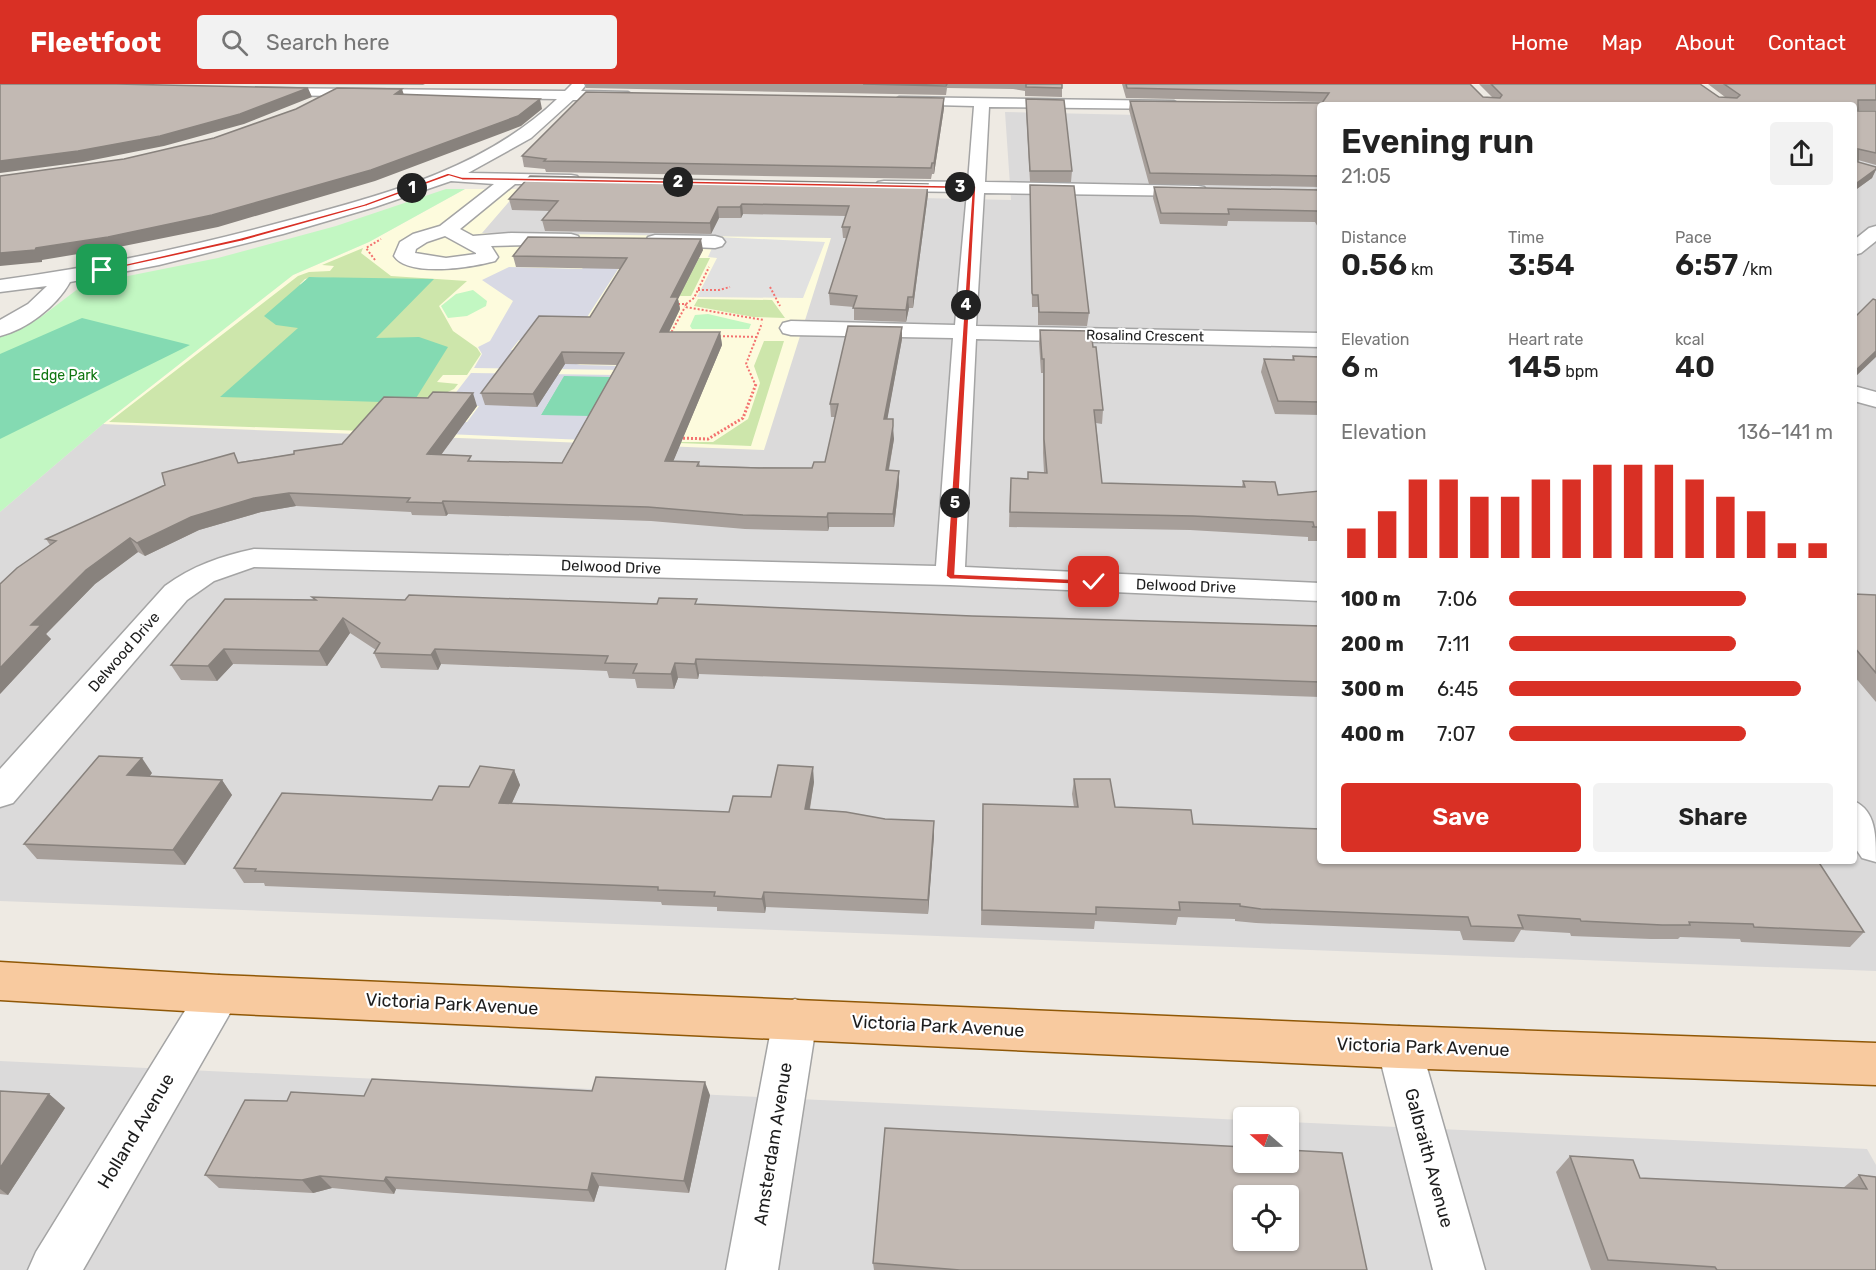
<!DOCTYPE html>
<html lang="en">
<head>
<meta charset="utf-8">
<style>
	body { margin:0; font-family:Rubik,sans-serif; background:#f2f2f2; color:#222; height:100vh; display:flex; flex-direction:column; font-size:22px; white-space:nowrap }
	* { box-sizing:border-box; margin:0 }
	p { font-size:20px; color:#767676 }
	.icon { flex:none; width:33px; height:33px; fill:none; stroke:currentColor; stroke-width:2; stroke-linecap:round; stroke-linejoin:round }
	.map { position:relative; flex:1; overflow:hidden }
	.details { position:absolute; left:1317px; top:18px; width:540px; height:762px; display:flex; flex-direction:column; background:#fff; border-radius:6px; box-shadow:0 2px 4px #0004 }
	.details>* { flex:none }
	.needle { width:39px; rotate:290deg }
	.buttons { position:absolute; left:1233px; top:1023px; display:grid; gap:12px }
	.buttons a { display:grid; place-items:center; width:66px; height:66px; border-radius:6px; background:#fff; box-shadow:0 2px 4px #0004; font-size:30px }
	.pin { position:absolute; display:grid; place-items:center; width:51px; height:51px; color:#fff; margin:-26px; border-radius:12px; box-shadow:0 3px 9px #0006 }
	.km { position:absolute; width:30px; height:30px; margin:-15px; border-radius:50%; background:#222; color:#fff; font-size:16px; line-height:30px; text-align:center }
	.round { display:grid; place-items:center; flex:none; width:63px; height:63px; border-radius:6px; background:#f2f2f2 }
	.head { display:flex; align-items:center; justify-content:space-between; height:102px; padding:0 24px }
	h1 { font-size:33px; font-weight:600; line-height:45px }
	.metrics { display:grid; grid-template-columns:repeat(3,1fr); gap:9px; height:102px; padding:6px 24px }
	.metrics div { display:grid; align-content:center }
	.metrics b { font-size:30px; font-weight:600 }
	.metrics small { font-size:16px; font-weight:400 }
	.metrics p { font-size:16px }
	.chart { height:168px; padding:12px 24px }
	.chart p { display:flex; justify-content:space-between }
	.chart svg { width:100%; height:108px; margin-top:6px; stroke:#d93025; stroke-width:6 }
	.action { display:flex; gap:12px; margin-top:auto; padding:12px 24px }
	.action a { flex:1; height:69px; border-radius:6px; background:#d93025; color:#fff; font-size:24px; font-weight:600; line-height:69px; text-align:center }
	.action a+a { background:#f2f2f2; color:#222 }
	ul { padding:0 24px; list-style:none; font-size:20px }
	li { display:grid; grid-template-columns:96px 72px 1fr; align-items:center; height:45px }
	li i { height:15px; border-radius:8px; background:#d93025 }
	header { display:flex; align-items:center; gap:36px; box-sizing:border-box; height:84px; padding:0 30px; background:#d93025; color:#fff }
	header strong { font-size:28px }
	nav { display:flex; gap:33px; margin-inline-start:auto; font-size:21px }
	.search { width:420px; height:54px; background:#f2f2f2; display:flex; align-items:center; gap:15px; box-sizing:border-box; padding:0 21px; border-radius:6px; color:#767676; font-size:22px }
	.map>svg:first-child { display:block }
	.residential { fill:#dbdada; fill-rule:evenodd }
	.education { fill:#fdfbdd }
	.grass { fill:#cde6ab; fill-rule:evenodd }
	.park { fill:#c2f7c2 }
	.pitch { fill:#84dab2 }
	.parking { fill:#e1e1e1 }
	.plaza { fill:#d8d9e4; fill-rule:evenodd }
	.lines { fill:none; stroke-linecap:round; stroke-linejoin:round }
	.minor-casing { stroke:#a4a4a4; stroke-width:3 }
	.major-casing { stroke:#905806; stroke-width:3 }
	.path-far1 { stroke:#f3726f; stroke-width:2; stroke-dasharray:2 2; stroke-linecap:butt }
	.path { stroke:#f3726f; stroke-width:3; stroke-dasharray:2 2; stroke-linecap:butt }
	.minor { fill:#fff; fill-rule:evenodd }
	.major { fill:#f8ca9f; fill-rule:evenodd }
	.wall { fill:#a79f9a }
	.shaded-wall { fill:#88827d }
	.building { fill:#c2b9b3; stroke:#88827d; stroke-width:1.5; fill-rule:evenodd }
	.route { fill:#d93025; stroke:#fff; stroke-width:1.5 }
	.labels { text-anchor:middle; dominant-baseline:central; stroke-width:4.5; stroke-linejoin:round; paint-order:stroke }
	.far-street-label { font-size:14px; fill:#1d1d1d; stroke:#fff }
	.far-park-label { font-size:14px; fill:#107611; stroke:#fff }
	.street-label { font-size:15px; fill:#1d1d1d; stroke:#fff }
	.near-street-label { font-size:18px; fill:#1d1d1d; stroke:#fff }
</style>
</head>
<body>
<header>
<strong>Fleetfoot</strong>
<div class="search"><svg class="icon" aria-label="search" viewBox="0 0 24 24"><circle cx="10" cy="10" r="6"/><path d="M15 15l6 6"/></svg>Search here</div>
<nav><a>Home</a><a>Map</a><a>About</a><a>Contact</a></nav>
</header>
<div class="map">
<svg width="1876" height="1186" viewBox="0 0 1876 1186">
	<rect width="100%" height="100%" fill="#eeeae3"/>
	<path class="residential" d="M1005 28 1320 35V777H1854V45H1876V887L0 817V428L103 340 214 343 531 148 481 149 520 105 1011 116Z
		M0 977 1243 1036 1244 1078H1288L1289 1038 1867 1065 1876 1081V1186H0ZM1244 1112H1288V1156H1244Z"/>
	<path class="education" d="M465 105H520L482 149 831 154 764 366 103 340 293 191 369 158Z"/>
	<path class="grass" d="M363 164 361 169 391 192 467 197 439 222 453 247 477 264 481 270 467 291H443L437 298 458 300 454 305 365 347 109 338 298 192 309 188 330 187 334 182 322 181ZM315 193 371 196 306 213 300 200 305 195Z
		M699 174H710L691 212H679Z
		M698 215 772 216 785 234 753 233 694 222Z
		M764 257H784L751 362 655 358H713L748 335 760 299 754 282Z"/>
	<path class="park" d="M446 105H465L369 158 293 191 103 340 0 428V253L41 233 83 201 218 174 336 142Z
		M473 206 487 217 486 222 467 232 448 234 441 222 456 210Z
		M708 230 751 240 749 245H692L690 242 695 231Z"/>
	<path class="pitch" d="M309 193 434 195 376 254 419 253 448 263 413 319 220 313 298 244 276 241 264 232Z
		M82 234 190 261 0 355V270Z
		M564 291 611 292 590 332H540Z"/>
	<path class="parking" d="M717 153 825 158 803 214 697 213 717 174 708 173Z"/>
	<path class="plaza" d="M590 175 624 176 580 244 532 256H519L511 266H527L580 281 626 282 624 286 474 284 482 270 478 263 490 257 513 217 482 196 509 183 582 185Z
		M471 289 617 291 587 347 579 348 589 349 585 356 424 349 438 337 467 338 479 322 447 320ZM564 292 611 293 590 332 541 331Z"/>
	<g class="lines">
		<defs>
			<path id="minor" d="M572 0H584L585 2 581 7 628 8 635 12 628 16H573L531 54 468 89 571 91 577 92 580 96 577 100H515L460 145 473 152 511 149 571 150 578 152 580 156 578 160 491 162 498 173 495 177C473 183 409 194 394 172L400 158 413 150 440 142 494 100 451 97 375 123 283 150 159 181 70 198C56 223 27 245 0 252V236L28 220 47 202 0 208V196C98 183 194 162 290 136 385 110 484 85 557 15L266 11 261 10 259 7 261 4 565 7ZM445 152 476 169V170L446 174 415 169 416 165 427 158Z
				M899 13 1174 17 1181 21 1174 25 989 23 985 98 1198 102 1204 103 1207 107 1204 111 1198 112 984 109 976 242 1320 249V263L976 255 965 483 1320 499V517L950 501 254 483 214 497 187 516 13 719 0 723V685L165 502C192 482 221 472 254 465L936 482 953 254 791 251 783 249 780 244 783 239 791 237 955 241 967 108 884 107 878 106 875 102 878 98 884 97 968 98 974 22 894 20 892 17Z
				M1876 142V157L1861 169 1854 171V156L1869 144Z
				M655 151 715 152 722 154 725 158 722 162 715 164 648 161 646 157 648 153Z
				M1854 302 1876 308V323L1854 317Z
				M1854 717C1876 727 1876 751 1876 778L1862 774 1854 762Z
				M219 891 234 896 241 910 83 1186H28L36 1168 204 896Z
				M795 915 811 921 817 935 778 1186H726L773 935 779 921Z
				M1399 942 1415 948 1421 963 1485 1186H1433L1377 963 1383 948Z"/>
			<path id="major" d="M0 878 219 891 1399 942 1876 959V1001L1399 984 219 929 0 916Z"/>
		</defs>
		<use href="#minor" class="minor-casing"/>
		<use href="#major" class="major-casing"/>
		<path class="path-far1" d="M375 176 366 164 381 155
			M770 203 780 222
			M698 206H719L730 203
			M674 220H686L685 223 764 236
			M686 220 694 214 709 183
			M676 250 672 247 685 223
			M715 252 759 253
			M756 302 746 280 762 239"/>
		<path class="path" d="M679 354 708 355 743 334 756 300"/>
		<use href="#minor" class="minor"/>
		<use href="#major" class="major"/>
	</g>
	<path class="wall" d="M257 0H425L423 1Z
		M586 0H1062V13L1025 12V7L1013 5 947 4 946 11 586 4Z
		M1122 0H1470L1483 13H1492L1479 0H1700L1719 13H1725L1708 0H1876V26H1858V27H1876V81L1858 76V78L1876 83V86L1872 94 1854 107V21H1320V103L1149 100 1129 26 1130 17 1322 19 1323 18 1126 14Z
		M1026 15 1072 87 1071 98H1030L1026 25Z
		M944 24 934 90H932L931 95 546 88 545 85 524 83 522 72Z
		M1030 101 1089 229 1087 242 1038 241V223H1032V221Z
		M1154 103 1320 106V147L1315 138 1228 137 1227 142 1160 140 1153 114Z
		M928 110 913 224H909L906 238 854 236V223L830 221 829 209 847 154H843L842 143 846 132 743 130 741 134H719L711 150 545 147 542 136 550 127 512 126 509 115Z
		M703 166 678 215 680 225 669 248H720L722 261 673 377 699 378 700 382 812 384 825 378 835 333H831L830 320 902 255 887 335 894 355 889 386 899 400 894 443H829L828 447 745 445 651 437 448 430 446 432 412 431 411 428 296 422 261 428 199 446 145 472 138 468 95 500 46 550 51 555 0 610 50 461 46 455 239 378 294 370 342 360 477 322 441 371 473 377 562 379 617 281 565 280 537 323 485 321 481 309 590 233 620 185 516 183 513 172Z
		M1040 246 1093 263 1103 326 1102 340 1096 339 1102 399 1242 403 1243 397 1278 411 1320 407V457H1308V453L1190 446 1009 443 1010 408 1027 395 1044 389 1043 369V289H1041L1039 259Z
		M1293 272 1320 273V331L1275 330 1261 288 1264 275 1292 276Z
		M1854 510 1876 511V618L1854 592Z
		M312 513 405 516 698 520 972 532 1320 542V613L699 590 698 595 678 594 674 605 637 604 635 595 609 594 607 587 441 580 438 586 381 584 374 569 376 566 350 549 327 582 233 580 217 597 181 596 171 581 314 516Z
		M514 686 520 701 512 719 729 728 814 698 810 725 885 735 934 737V752L928 830 766 823 765 829 717 827V823L662 821 661 818 265 802 264 799H244L234 784 469 703Z
		M152 689 149 693 222 696 232 711 185 781 37 775 24 760Z
		M1074 695 1115 723 1193 740 1864 848 1850 863 1741 858 1740 855 1680 853 1678 855H1651L1571 852 1570 849 1521 846 1514 858 1463 856 1460 847 1256 839 1235 837V835L1178 833 1176 841 1095 837 1094 845 981 841 983 720 1074 723 1072 710Z
		M0 1007 49 1010 65 1024 8 1111 0 1110Z
		M592 1007 710 1011 689 1109 599 1102 594 1118 396 1105 394 1110 332 1104 313 1109 219 1104 205 1091 287 1017 364 1012Z
		M1570 1072 1640 1094 1843 1104 1859 1091 1876 1093V1186H1591L1556 1088Z
		M873 1179 1367 1186H874Z"/>
	<path class="shaded-wall" d="M308 4 312 13 244 40 164 62 83 78 0 89V77Z
		M402 5 405 14 395 10Z
		M944 14V24L934 90V79Z
		M540 15 542 25 521 42 375 97 218 143 114 164 42 176V178L0 182V169L36 164Z
		M1876 85 1872 94 1854 107V101Z
		M928 100V110L913 224V213Z
		M742 120 743 130 741 134 740 123Z
		M718 123 719 134 711 150 710 139Z
		M701 155 703 166 678 215 680 225 663 260 660 248 671 213Z
		M908 213 909 224 906 238V226Z
		M902 243V255L885 348 884 335Z
		M720 248 722 261 668 390 665 377Z
		M1876 267V273L1854 294V288Z
		M562 268 565 280 537 323 533 310Z
		M473 309 477 322 432 383 427 370Z
		M893 342 894 355 886 400V386Z
		M899 387V400L894 443 893 430Z
		M289 409 296 422 261 428 199 446 145 472 137 459 191 433 254 414Z
		M443 417 448 430 446 432 442 419Z
		M828 429 829 443 828 447 827 433Z
		M130 454 138 468 95 500 46 550 51 555 0 610V584L31 541 86 486Z
		M343 534 350 549 327 582 319 567Z
		M224 565 233 580 217 597 208 582Z
		M435 565 441 580 438 586 431 571Z
		M696 575 699 590 698 595 695 580Z
		M675 579 678 594 674 605 671 590Z
		M142 674 152 689 139 706 127 691Z
		M813 683 814 698 807 740 805 725Z
		M514 686 520 701 505 734 499 719Z
		M222 696 232 711 185 781 173 766Z
		M934 737V752L928 830V816Z
		M764 808 766 823 765 829 762 815Z
		M705 998 710 1011 689 1109 684 1097Z
		M49 1010 65 1024 8 1111 0 1105V1084Z
		M592 1089 599 1102 594 1118 588 1106Z
		M320 1092 332 1104 313 1109 302 1096Z
		M386 1093 396 1105 394 1110 384 1097Z"/>
	<path class="building" d="M0 0H116L308 4 240 30 160 52 78 67 0 77Z
		M863 0H947L946 2Z
		M1026 0H1062V4L1026 3Z
		M1126 0H1470L1483 13 1500 14 1502 11 1491 0H1700L1719 13 1737 14 1740 11 1724 0H1876V16H1858V27H1876V69L1858 65V78L1876 83V85L1854 101V21H1320V92L1150 89 1130 17 1322 19 1329 9 1127 4Z
		M337 4 402 5 395 10 540 15 518 32 371 86 212 131 108 153 36 164 35 166 0 169V92L124 75 214 54 296 25Z
		M586 8 944 14 934 79H932L931 84 544 77 546 75 522 72Z
		M1026 15 1064 16 1072 87H1030Z
		M530 92 928 100 913 213H908L906 226 853 224 857 212 829 209 850 143H842L849 122 742 120 740 123H718L710 139 542 136 558 117 509 115Z
		M1030 101 1074 102 1089 229 1039 228 1038 211H1033L1032 209Z
		M1154 103 1320 106V131L1317 127 1228 125 1229 130 1161 129Z
		M528 153 701 155 671 213H678L660 248H720L665 377 699 378 697 382 759 384H812L814 378H825L838 320H830L848 242 902 243 884 335H893V342L886 386 899 387 893 430 828 429 827 433 743 431 648 423 443 417 442 419 407 418 410 414 289 409 254 414 191 433 137 459 130 454 86 486 31 541H41L0 584V500L17 484 56 457 46 455 165 401 162 389 234 369 238 379 294 370V367L342 360 384 313 428 314 433 308 473 309 427 370 471 372 468 377 562 379 624 269 562 268 533 310 481 309 539 232 590 233 627 174 513 172Z
		M1873 215 1876 216V267L1854 288V234Z
		M1040 246 1091 247 1093 263H1096L1103 326H1094L1102 399 1245 403 1243 397 1275 398 1278 411 1320 407V443H1312L1314 442 1313 438 1193 432 1010 428 1011 394 1028 395V388L1047 389 1044 355V275H1042Z
		M1293 272 1320 273V301H1319L1320 318 1278 317 1264 275 1294 276Z
		M1854 510 1876 511V589L1854 563Z
		M409 511 657 520 659 514 697 515 695 520 972 532 1320 542V598L696 575 695 580 675 579 671 590 633 589 637 580 605 579 608 572 435 565 431 571 374 569 380 559 343 534 319 567 224 565 208 582 171 581 225 515 316 516 312 513 405 516Z
		M99 672 142 674 127 691 222 696 173 766 24 760Z
		M778 681 813 683 805 725 846 728 885 735 934 737 928 816 764 808 762 815 714 812 715 808 658 806V803L255 787 256 785 234 784 282 709 432 716 439 702 469 703 480 682 514 686 499 719 729 728 733 712 771 713Z
		M1074 695H1110L1115 723 1191 726 1193 740 1320 745V777H1818L1864 848 1754 843 1753 840 1689 838 1690 841H1662L1581 837 1580 835 1518 831 1523 844 1471 842 1468 833 1261 825 1240 822V820L1179 818 1180 826 1096 823V830L982 826 983 720 1078 723Z
		M596 993 705 998 684 1097 592 1089 588 1106 386 1093 384 1097 320 1092 302 1096 205 1091 245 1016 287 1017 291 1008 364 1012 372 995 592 1007Z
		M0 1007 49 1010 0 1084Z
		M885 1044 1244 1063V1078H1288V1066L1342 1069 1367 1186H960L873 1179ZM1244 1112H1288V1156H1244Z
		M1570 1072 1633 1076 1640 1094 1867 1105 1859 1091 1876 1093V1186H1717L1715 1183 1608 1176Z"/>
	<path class="route" d="M448 89 462 93 976 102 955 490 1094 496 1098 498 1094 501 950 495 946 492 972 105 462 96 449 92 367 122 243 157 102 188 99 186 240 154 364 120Z"/>
	<g class="labels">
		<g class="far-street-label">
			<text transform="translate(1145 252) rotate(1)">Rosalind Crescent</text>
		</g>
		<g class="far-park-label">
			<text x="65" y="291">Edge Park</text>
		</g>
		<g class="street-label">
			<text transform="translate(611 483) rotate(2)">Delwood Drive</text>
			<text transform="translate(1186 502) rotate(2)">Delwood Drive</text>
			<text transform="translate(124 568) rotate(-49)">Delwood Drive</text>
		</g>
		<g class="near-street-label">
			<text transform="translate(452 920) rotate(3)">Victoria Park Avenue</text>
			<text transform="translate(938 942) rotate(3)">Victoria Park Avenue</text>
			<text transform="translate(1423 963) rotate(2)">Victoria Park Avenue</text>
			<text transform="translate(136 1047) rotate(-59)">Holland Avenue</text>
			<text transform="translate(773 1060) rotate(-81)">Amsterdam Avenue</text>
			<text transform="translate(1429 1074) rotate(75)">Galbraith Avenue</text>
		</g>
	</g>
</svg>
<div class="buttons">
<a><svg class="needle" viewBox="-14 -14 28 28"><path d="M0-13l5 13h-10z" fill="#e53935"/><path d="M0 13l5-13h-10z" fill="#767676"/></svg></a>
<a><svg class="icon" aria-label="locate" viewBox="0 0 24 24"><circle cx="12" cy="12" r="6"/><path d="M12 2v4M12 18v4M2 12h4M18 12h4"/></svg></a>
</div>
<div class="pin" style="left:102px;top:186px;background:#1e9e55"><svg class="icon" aria-label="arrive" viewBox="0 0 24 24"><path d="M6 21V4h12l-3 4 3 4H6"/></svg></div>
<div class="pin" style="left:1094px;top:498px;background:#d93025"><svg class="icon" aria-label="check" viewBox="0 0 24 24"><path d="M5 12l5 5 9-10"/></svg></div>
<b class="km" style="left:412px;top:104px">1</b>
<b class="km" style="left:678px;top:98px">2</b>
<b class="km" style="left:960px;top:103px">3</b>
<b class="km" style="left:966px;top:221px">4</b>
<b class="km" style="left:955px;top:419px">5</b>
<section class="details">
<div class="head"><div><h1>Evening run</h1><p>21:05</p></div><a class="round"><svg class="icon" aria-label="share" viewBox="0 0 24 24"><path d="M12 15V3M7 8l5-5 5 5M5 13v7h14v-7"/></svg></a></div>
<div class="metrics">
<div><p>Distance</p><b>0.56<small> km</small></b></div>
<div><p>Time</p><b>3:54</b></div>
<div><p>Pace</p><b>6:57<small> /km</small></b></div>
</div>
<div class="metrics">
<div><p>Elevation</p><b>6<small> m</small></b></div>
<div><p>Heart rate</p><b>145<small> bpm</small></b></div>
<div><p>kcal</p><b>40</b></div>
</div>
<div class="chart"><p><span>Elevation</span>136–141 m</p>
<svg viewBox="0 0 160 44" preserveAspectRatio="none"><path d="M5 44V32M15 44V25M25 44V12M35 44V12M45 44V19M55 44V19M65 44V12M75 44V12M85 44V6M95 44V6M105 44V6M115 44V12M125 44V19M135 44V25M145 44V38M155 44V38"/></svg>
</div>
<ul>
<li><b>100 m</b>7:06<i style="width:73%"></i></li>
<li><b>200 m</b>7:11<i style="width:70%"></i></li>
<li><b>300 m</b>6:45<i style="width:90%"></i></li>
<li><b>400 m</b>7:07<i style="width:73%"></i></li>
</ul>
<div class="action"><a>Save</a><a>Share</a></div>
</section>
</div>
</body>
</html>
